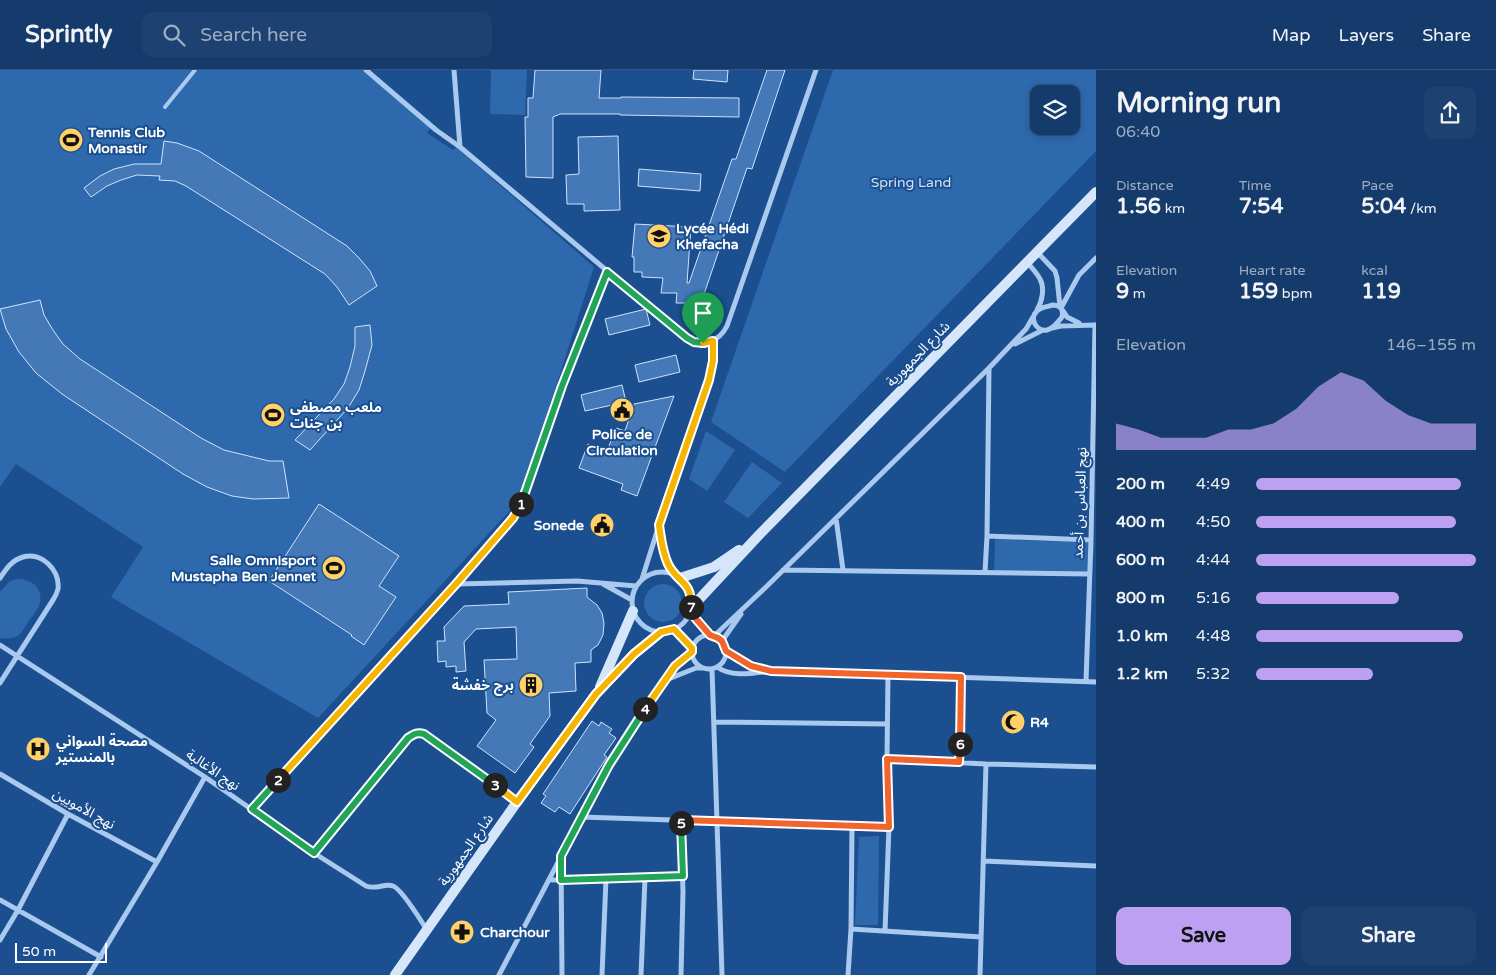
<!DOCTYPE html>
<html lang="en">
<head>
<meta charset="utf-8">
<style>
	body { margin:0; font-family:"Varela Round","Noto Sans Arabic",sans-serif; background:#1d4271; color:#f1f3f6; height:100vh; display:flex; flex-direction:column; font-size:19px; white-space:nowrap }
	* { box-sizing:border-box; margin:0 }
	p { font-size:16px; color:#9dadc1 }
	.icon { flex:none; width:28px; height:28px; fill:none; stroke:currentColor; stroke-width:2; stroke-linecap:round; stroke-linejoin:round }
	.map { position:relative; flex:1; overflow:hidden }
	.details { display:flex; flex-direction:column; background:#143b6b; width:400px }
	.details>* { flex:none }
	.controls { position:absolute; left:1030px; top:15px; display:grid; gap:10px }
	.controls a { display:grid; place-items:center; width:50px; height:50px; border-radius:10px; background:#143b6b; box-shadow:0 2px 8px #0003,0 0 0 1px #33557e; font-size:25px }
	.scale { position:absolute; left:15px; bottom:12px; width:92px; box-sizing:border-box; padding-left:5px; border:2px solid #fff; border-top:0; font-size:14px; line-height:18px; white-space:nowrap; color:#fff; -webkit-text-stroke:4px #1b4f8f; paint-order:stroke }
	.pin { position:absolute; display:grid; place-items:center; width:42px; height:42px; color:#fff; margin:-51px -21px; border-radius:50% 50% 50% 0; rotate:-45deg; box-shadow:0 0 5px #0007 }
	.pin .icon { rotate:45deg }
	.km { position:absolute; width:25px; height:25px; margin:-12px; border-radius:50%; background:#222; color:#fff; font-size:14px; line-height:25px; text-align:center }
	.round { display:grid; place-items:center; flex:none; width:52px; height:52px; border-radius:10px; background:#1d4271 }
	.headline { display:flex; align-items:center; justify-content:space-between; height:85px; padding:0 20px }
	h1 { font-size:28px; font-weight:700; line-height:38px }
	.figures { display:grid; grid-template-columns:repeat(3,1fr); gap:8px; height:85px; padding:5px 20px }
	.figures div { display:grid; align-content:center }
	.figures b { font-size:21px; font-weight:700 }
	.figures small { font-size:14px; font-weight:400 }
	.figures p { font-size:14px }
	.chart { height:140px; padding:10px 20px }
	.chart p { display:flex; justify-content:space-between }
	.chart svg { width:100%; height:90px; margin-top:5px; fill:#bca0f2; opacity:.7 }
	.primary-button { display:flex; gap:10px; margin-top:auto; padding:10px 20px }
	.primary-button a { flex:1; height:58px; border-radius:10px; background:#bca0f2; color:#111; font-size:20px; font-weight:700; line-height:58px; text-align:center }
	.primary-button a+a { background:#1d4271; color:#f1f3f6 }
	ul { padding:0 20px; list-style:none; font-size:16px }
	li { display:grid; grid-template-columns:80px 60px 1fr; align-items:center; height:38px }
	li i { height:12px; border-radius:6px; background:#bca0f2 }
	header { display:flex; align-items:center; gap:30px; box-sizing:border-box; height:70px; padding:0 25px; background:#143b6b; border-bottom:1px solid #33557e }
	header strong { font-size:24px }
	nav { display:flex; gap:28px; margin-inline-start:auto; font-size:18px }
	.search { width:350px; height:45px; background:#1d4271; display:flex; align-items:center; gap:12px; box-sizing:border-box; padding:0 18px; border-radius:10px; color:#9dadc1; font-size:19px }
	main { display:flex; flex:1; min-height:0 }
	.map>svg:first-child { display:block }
	.green { fill:#2e69ad; fill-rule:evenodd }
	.building { fill:#4478b7; stroke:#cfe3fa }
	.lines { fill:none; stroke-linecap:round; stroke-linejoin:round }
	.lane { stroke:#a9c9ee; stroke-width:4 }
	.street { stroke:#a9c9ee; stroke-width:5 }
	.secondary { stroke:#d6e6fa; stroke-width:10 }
	.split-1-casing { stroke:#fff; stroke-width:10 }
	.split-2-casing { stroke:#fff; stroke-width:10 }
	.split-3-casing { stroke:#fff; stroke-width:10 }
	.split-4-casing { stroke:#fff; stroke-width:10 }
	.split-5-casing { stroke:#fff; stroke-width:10 }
	.split-6-casing { stroke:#fff; stroke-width:10 }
	.split-7-casing { stroke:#fff; stroke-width:10 }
	.split-8-casing { stroke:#fff; stroke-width:10 }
	.split-1 { stroke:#22a559; stroke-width:6 }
	.split-2 { stroke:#f5b400; stroke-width:6 }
	.split-3 { stroke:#22a559; stroke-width:6 }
	.split-4 { stroke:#f5b400; stroke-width:6 }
	.split-5 { stroke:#22a559; stroke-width:6 }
	.split-6 { stroke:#f0652b; stroke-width:6 }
	.split-7 { stroke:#f0652b; stroke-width:6 }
	.split-8 { stroke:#f5b400; stroke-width:6 }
	.labels { text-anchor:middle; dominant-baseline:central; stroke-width:4; stroke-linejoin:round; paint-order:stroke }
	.poi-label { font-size:14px; font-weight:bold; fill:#fff; stroke:#1b4f8f; text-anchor:start }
	.park-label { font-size:14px; fill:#cfe3fa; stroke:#1b4f8f }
	.street-label { font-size:14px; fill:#fff; stroke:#1b4f8f }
</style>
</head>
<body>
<header>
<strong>Sprintly</strong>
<div class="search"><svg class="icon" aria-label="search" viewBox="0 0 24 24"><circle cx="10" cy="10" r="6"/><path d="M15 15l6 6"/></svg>Search here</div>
<nav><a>Map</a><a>Layers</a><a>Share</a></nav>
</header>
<main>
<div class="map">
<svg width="1096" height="905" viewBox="0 0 1096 905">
	<rect width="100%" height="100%" fill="#1b4f8f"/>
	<path class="green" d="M0 0H363L432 56 427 63 453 80 456 77 594 197 554 323 515 435 318 648 111 527 143 477 16 394 0 417Z
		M491 0H527L525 45 490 44Z
		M833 0H1096V81L785 402 711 352ZM1039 24H1071V56H1039Z
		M706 361 735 380 707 421 689 409Z
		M752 392 782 413 748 448 724 432Z
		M995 469 1094 473 1092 505 994 501Z
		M16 509C29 508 43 516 40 532 39 539 32 546 28 552 25 557 23 561 19 565 13 569 6 569 0 568V522L9 512Z
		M644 533a19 19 0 1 1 38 0a19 19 0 1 1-38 0Z
		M879 766 878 855H855L859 767Z"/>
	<path class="building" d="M535 0H601L599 28H621V27L739 28V47L620 45V44H560L553 47V108L526 107 525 47H528V28H533Z
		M694 0H728L727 12 693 9Z
		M767 0H785L752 99 747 98 701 233H676L677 223H661L663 208 642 207V202H634V187H632L635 154 691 157 687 213H689L732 89H736Z
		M618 66 620 140 584 141V134H567L566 105 579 104 578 67Z
		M164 71 177 73 199 81 347 176 359 188 370 201 377 216 349 235 337 217 325 204 186 116 175 111 159 110 160 106 137 105 121 110 107 116 91 127 84 118 100 106 114 99 134 94H161Z
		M639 99 701 104 700 121 638 116Z
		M40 230 44 245 53 260 63 274 80 289 201 368 224 380 269 391H283L289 428 253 429 232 426 207 417 183 404 62 324 36 303 19 282 6 259 0 239Z
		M646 239 650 255 609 265 605 249Z
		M370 255 372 275 365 301 359 320 348 338 310 380 295 370 334 329 344 314 350 297 355 276V257Z
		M676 285 680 302 639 312 635 295Z
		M622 315 626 332 585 341 581 325Z
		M674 326 637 426 621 420 623 414 579 398 588 374 607 381 616 358 625 361 634 334Z
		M319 434 399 486 379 516 396 527 364 575 351 566 352 565 269 511Z
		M587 518V527L597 535 602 543 604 553 603 565 598 575 591 580V592L575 593 576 621 549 623 550 646 530 674 534 677 515 703 477 676 496 650 487 643 484 590 517 589 516 557 476 559 464 572 466 601 456 602V596L446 597V591L438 592 437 571H445L444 557 464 536 509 534 508 522Z
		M592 651 599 656 601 652 612 659 609 663 616 668 604 685 607 687 570 744 559 737 555 742 541 733 546 726 543 724Z"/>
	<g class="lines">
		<path class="lane" d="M165 37 195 0"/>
		<path class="street" d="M366 0 436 60 460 77 687 268C702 278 719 272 727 256L816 0
			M454 0 460 77
			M1037 182 1055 201 1057 208 1060 237
			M1027 192C1031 197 1037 203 1040 209 1045 218 1042 232 1037 240
			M1052 235C1060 235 1064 239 1062 247 1059 251 1052 259 1047 260 1036 262 1029 248 1037 241 1041 237 1048 237 1052 235Z
			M1061 238 1079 205 1096 188
			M1063 241 1067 247 1079 253
			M1052 258 1061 256 1096 255
			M1015 274 1043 260
			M836 448 843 500
			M659 458C662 475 665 489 674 504
			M987 466 1091 470
			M783 500 1089 504
			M985 502 987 466 989 298
			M632 532a30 30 0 1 1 60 0a30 30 0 1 1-60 0Z
			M0 508C6 499 12 490 23 487 42 482 60 500 58 519 57 523 55 527 53 530L0 613
			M642 509 667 430 709 310 713 291V271
			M456 514 577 511 636 516
			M603 514 632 530
			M690 542 709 565
			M673 559 692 578
			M692 582a17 17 0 1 1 34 0a17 17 0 1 1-34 0Z
			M714 566 766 517 989 298 1026 259 1033 247
			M722 571 741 544
			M0 575 205 707 314 783 366 816C376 820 385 813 393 816 402 819 421 851 427 860
			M726 581 743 592 765 600
			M717 597C733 608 753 603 771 601L1096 612
			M712 599 722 905
			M666 610 696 598H703
			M1086 611 1091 470 1095 255
			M714 652 887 654
			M887 689 986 694 1096 697
			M959 692 961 607
			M0 704 68 744 157 792
			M252 739 456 514 513 448 523 429 562 316 607 202
			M581 747 889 757
			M314 783 408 668 419 662 424 663 466 693 517 732
			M561 788 562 905
			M983 791 1096 796
			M549 810 683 807
			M0 830 101 887
			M851 859 981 867
			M885 861 889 757 887 689 888 604
			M0 870 18 840 68 744
			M89 905 157 792 205 707
			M499 905 609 695 626 666 675 596 692 582
			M602 905 606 809
			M641 905 645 808
			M681 905 683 822 681 750
			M848 905 851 859 852 756
			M980 905 986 694"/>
		<path class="secondary" d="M680 508 714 497 739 480
			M691 538 759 465 1096 122
			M600 617 633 541
			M395 905 517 732 596 624 634 584 661 562"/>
	</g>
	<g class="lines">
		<defs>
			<path id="split-1" d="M521 434 562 316 607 202 687 268 694 272 703 273"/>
			<path id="split-2" d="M278 710 456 514 513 448 521 434"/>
			<path id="split-3" d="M278 710 252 739 314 783 408 668C414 664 417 662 424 664L495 715"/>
			<path id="split-4" d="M495 715 517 732 596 624 634 584 661 562 674 559 692 578V582L675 596 645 639"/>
			<path id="split-5" d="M645 639 609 695 561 786V810L683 806 681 753"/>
			<path id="split-6" d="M681 753V750L889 757 887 689 959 692 960 674"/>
			<path id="split-7" d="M691 537 690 542 710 565 718 568 722 571 726 581 751 596 771 601 961 607 960 674"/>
			<path id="split-8" d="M691 537C692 510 677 513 668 494 662 481 661 468 659 455L709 310 713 291V271L703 273"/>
		</defs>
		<use href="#split-1" class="split-1-casing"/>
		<use href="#split-2" class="split-2-casing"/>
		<use href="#split-3" class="split-3-casing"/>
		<use href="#split-4" class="split-4-casing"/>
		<use href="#split-5" class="split-5-casing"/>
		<use href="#split-6" class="split-6-casing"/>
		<use href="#split-7" class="split-7-casing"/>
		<use href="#split-8" class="split-8-casing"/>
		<use href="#split-1" class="split-1"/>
		<use href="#split-2" class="split-2"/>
		<use href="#split-3" class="split-3"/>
		<use href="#split-4" class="split-4"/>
		<use href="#split-5" class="split-5"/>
		<use href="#split-6" class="split-6"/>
		<use href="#split-7" class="split-7"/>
		<use href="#split-8" class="split-8"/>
	</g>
	<defs>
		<symbol id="stadium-disc" viewBox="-11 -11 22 22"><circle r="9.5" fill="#ffd166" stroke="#1b4f8f"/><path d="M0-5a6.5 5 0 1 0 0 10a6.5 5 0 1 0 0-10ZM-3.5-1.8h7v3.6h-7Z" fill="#111"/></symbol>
		<symbol id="university-disc" viewBox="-11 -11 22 22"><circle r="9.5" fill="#ffd166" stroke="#1b4f8f"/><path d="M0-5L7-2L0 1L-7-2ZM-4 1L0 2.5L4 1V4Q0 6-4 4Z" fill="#111"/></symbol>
		<symbol id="civic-disc" viewBox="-11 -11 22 22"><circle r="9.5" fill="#ffd166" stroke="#1b4f8f"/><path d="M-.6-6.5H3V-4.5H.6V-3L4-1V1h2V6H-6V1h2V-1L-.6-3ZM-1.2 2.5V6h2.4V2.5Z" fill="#111"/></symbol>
		<symbol id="building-disc" viewBox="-11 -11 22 22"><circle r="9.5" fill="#ffd166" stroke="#1b4f8f"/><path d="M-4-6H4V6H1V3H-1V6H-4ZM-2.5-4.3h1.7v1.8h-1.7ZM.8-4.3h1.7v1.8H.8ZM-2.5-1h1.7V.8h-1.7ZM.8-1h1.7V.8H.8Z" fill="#111"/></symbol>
		<symbol id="mosque-disc" viewBox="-11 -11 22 22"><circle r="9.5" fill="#ffd166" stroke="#1b4f8f"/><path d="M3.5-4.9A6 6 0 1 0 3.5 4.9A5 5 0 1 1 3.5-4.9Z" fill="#111"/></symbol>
		<symbol id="hospital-disc" viewBox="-11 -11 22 22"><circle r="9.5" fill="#ffd166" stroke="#1b4f8f"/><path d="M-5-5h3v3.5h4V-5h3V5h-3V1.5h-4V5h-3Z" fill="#111"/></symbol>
		<symbol id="pharmacy-disc" viewBox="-11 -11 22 22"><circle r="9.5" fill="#ffd166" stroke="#1b4f8f"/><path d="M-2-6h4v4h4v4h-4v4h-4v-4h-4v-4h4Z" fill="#111"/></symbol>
	</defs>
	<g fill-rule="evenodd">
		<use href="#stadium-disc" x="57" y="56" width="28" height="28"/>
		<use href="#university-disc" x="645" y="152" width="28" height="28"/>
		<use href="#civic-disc" x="608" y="326" width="28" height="28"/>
		<use href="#stadium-disc" x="259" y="331" width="28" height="28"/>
		<use href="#civic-disc" x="588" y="441" width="28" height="28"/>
		<use href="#stadium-disc" x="320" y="484" width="28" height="28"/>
		<use href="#building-disc" x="517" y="601" width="28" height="28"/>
		<use href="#mosque-disc" x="999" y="638" width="28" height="28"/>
		<use href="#hospital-disc" x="24" y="665" width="28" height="28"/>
		<use href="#pharmacy-disc" x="448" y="848" width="28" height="28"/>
	</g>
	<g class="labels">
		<g class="poi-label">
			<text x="88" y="62">Tennis Club<tspan x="88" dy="16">Monastir</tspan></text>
			<text x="676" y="158">Lycée Hédi<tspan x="676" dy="16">Khefacha</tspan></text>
			<text x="290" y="337">ملعب مصطفى<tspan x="290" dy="16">بن جنات</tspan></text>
			<text x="622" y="364" text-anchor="middle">Police de<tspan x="622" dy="16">Circulation</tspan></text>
			<text x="584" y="455" text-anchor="end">Sonede</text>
			<text x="316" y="490" text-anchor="end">Salle Omnisport<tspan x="316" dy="16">Mustapha Ben Jennet</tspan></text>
			<text x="514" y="615" text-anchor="end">برج خفشة</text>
			<text x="1030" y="652">R4</text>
			<text x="56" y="671">مصحة السواني<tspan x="56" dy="16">بالمنستير</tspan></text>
			<text x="480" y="862">Charchour</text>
		</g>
		<g class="park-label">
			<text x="911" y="112">Spring Land</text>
		</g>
		<g class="street-label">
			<text transform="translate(918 284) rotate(-46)">شارع الجمهورية</text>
			<text transform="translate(1080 433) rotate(-88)">نهج العباس بن أحمد</text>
			<text transform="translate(213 700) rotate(34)">نهج الأغالبة</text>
			<text transform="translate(84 739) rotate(29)">نهج الأمويين</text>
			<text transform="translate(466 780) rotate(-55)">شارع الجمهورية</text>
		</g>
	</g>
</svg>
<div class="controls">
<a><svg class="icon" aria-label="layers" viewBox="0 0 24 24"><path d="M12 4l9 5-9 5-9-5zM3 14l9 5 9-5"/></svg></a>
</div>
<div class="scale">50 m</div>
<div class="pin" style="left:703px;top:273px;background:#1e9e55"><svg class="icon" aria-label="arrive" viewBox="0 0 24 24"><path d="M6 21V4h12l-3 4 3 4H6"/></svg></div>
<b class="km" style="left:521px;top:434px">1</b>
<b class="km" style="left:278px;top:710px">2</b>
<b class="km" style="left:495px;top:715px">3</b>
<b class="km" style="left:645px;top:639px">4</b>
<b class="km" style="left:681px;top:753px">5</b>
<b class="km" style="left:960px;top:674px">6</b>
<b class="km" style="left:691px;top:537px">7</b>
</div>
<section class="details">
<div class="headline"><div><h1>Morning run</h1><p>06:40</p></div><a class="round"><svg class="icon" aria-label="share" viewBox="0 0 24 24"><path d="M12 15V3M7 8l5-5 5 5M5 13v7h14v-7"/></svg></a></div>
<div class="figures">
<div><p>Distance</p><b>1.56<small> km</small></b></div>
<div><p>Time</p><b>7:54</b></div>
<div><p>Pace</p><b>5:04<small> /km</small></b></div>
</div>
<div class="figures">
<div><p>Elevation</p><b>9<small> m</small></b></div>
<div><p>Heart rate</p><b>159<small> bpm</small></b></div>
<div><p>kcal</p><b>119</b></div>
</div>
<div class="chart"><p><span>Elevation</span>146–155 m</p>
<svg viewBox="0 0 160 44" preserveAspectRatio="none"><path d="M0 44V31L10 34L20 38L30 38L40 38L50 34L60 34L70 31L80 24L90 13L100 6L110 10L120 20L130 27L140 31L150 31L160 31V44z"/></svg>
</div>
<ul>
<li><b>200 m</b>4:49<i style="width:93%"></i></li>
<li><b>400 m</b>4:50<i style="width:91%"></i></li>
<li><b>600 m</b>4:44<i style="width:100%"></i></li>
<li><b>800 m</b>5:16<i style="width:65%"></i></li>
<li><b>1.0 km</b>4:48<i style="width:94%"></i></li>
<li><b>1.2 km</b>5:32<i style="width:53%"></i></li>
</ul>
<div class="primary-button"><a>Save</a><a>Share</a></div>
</section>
</main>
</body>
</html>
